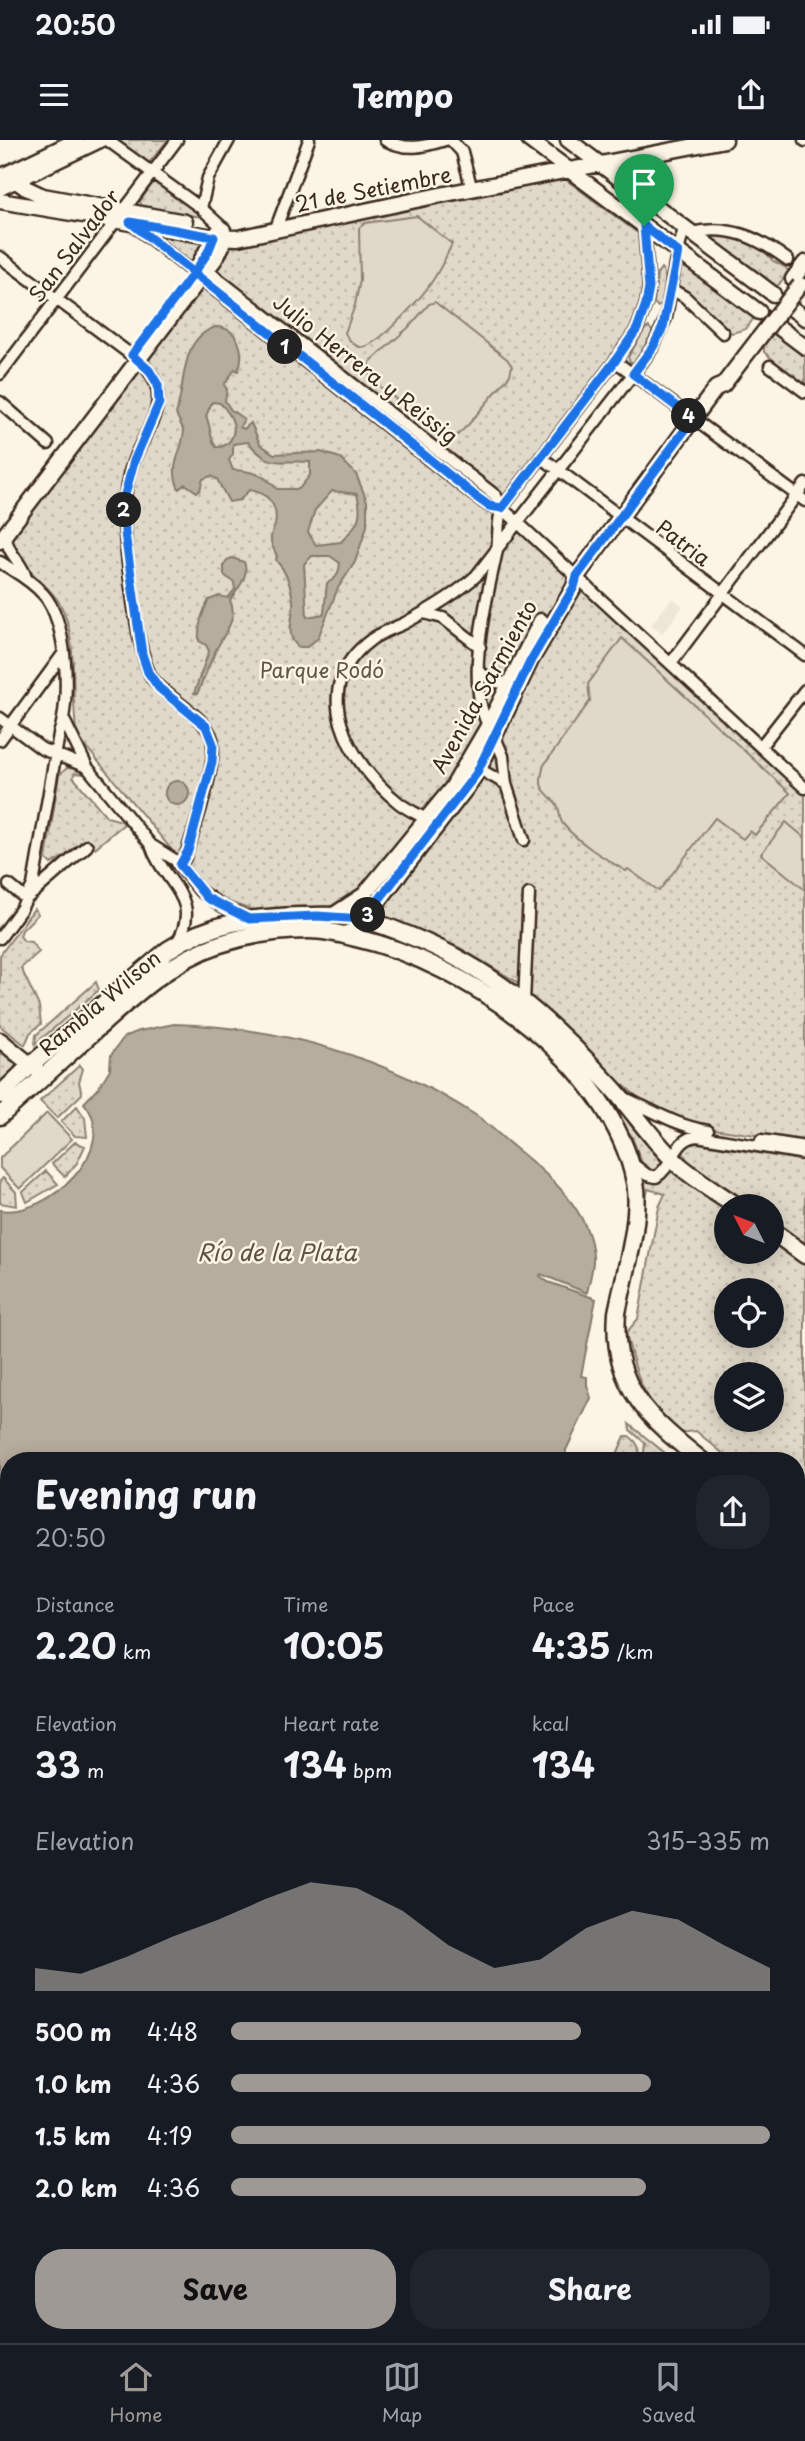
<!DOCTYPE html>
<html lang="en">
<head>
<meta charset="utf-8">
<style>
	body { margin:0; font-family:"Playpen Sans",sans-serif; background:#20242c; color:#f1f3f6; height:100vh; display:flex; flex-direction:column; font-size:26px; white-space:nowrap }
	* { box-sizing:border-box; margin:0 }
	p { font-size:23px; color:#9ea1a6 }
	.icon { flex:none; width:38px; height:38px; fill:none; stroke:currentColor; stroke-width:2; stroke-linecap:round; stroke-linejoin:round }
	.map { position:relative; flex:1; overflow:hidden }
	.drawer { position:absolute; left:0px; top:1312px; width:805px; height:891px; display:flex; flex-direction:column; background:#171b24; border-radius:28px 28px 0 0; box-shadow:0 4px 18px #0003 }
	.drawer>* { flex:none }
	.needle { width:46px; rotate:312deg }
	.controls { position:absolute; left:714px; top:1054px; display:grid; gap:14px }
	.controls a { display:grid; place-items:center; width:70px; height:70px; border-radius:50%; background:#171b24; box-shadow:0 4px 18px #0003; font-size:35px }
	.pin { position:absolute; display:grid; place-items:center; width:60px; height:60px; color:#fff; margin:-72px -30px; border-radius:50% 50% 50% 0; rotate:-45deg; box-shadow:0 0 7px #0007 }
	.pin .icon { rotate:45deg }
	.km { position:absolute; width:35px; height:35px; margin:-18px; border-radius:50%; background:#222; color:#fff; font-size:19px; line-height:35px; text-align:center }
	.round { display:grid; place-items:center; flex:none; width:74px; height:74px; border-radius:28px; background:#20242c }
	.overview { display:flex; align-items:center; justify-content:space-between; height:119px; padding:0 35px }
	h1 { font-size:38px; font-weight:700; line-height:52px }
	.figures { display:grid; grid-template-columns:repeat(3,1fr); gap:10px; height:119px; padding:7px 35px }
	.figures div { display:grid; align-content:center }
	.figures b { font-size:35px; font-weight:700 }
	.figures small { font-size:19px; font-weight:400 }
	.figures p { font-size:19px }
	.chart { height:196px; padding:14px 35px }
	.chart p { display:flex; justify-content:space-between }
	.chart svg { width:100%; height:126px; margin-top:7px; fill:#9f9995; opacity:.7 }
	.cta { display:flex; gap:14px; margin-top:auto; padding:14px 35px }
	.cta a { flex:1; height:80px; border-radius:28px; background:#9f9995; color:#111; font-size:28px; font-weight:700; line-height:80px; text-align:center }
	.cta a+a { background:#20242c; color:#f1f3f6 }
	ul { padding:0 35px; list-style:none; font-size:23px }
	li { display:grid; grid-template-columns:112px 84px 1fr; align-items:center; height:52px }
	li i { height:18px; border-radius:9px; background:#9f9995 }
	.status { display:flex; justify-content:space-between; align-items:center; height:49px; padding:0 35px; background:#171b24; direction:ltr }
	.status svg { height:19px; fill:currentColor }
	header { display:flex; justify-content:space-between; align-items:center; height:91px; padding:0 35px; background:#171b24; font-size:32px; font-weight:700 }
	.dock { display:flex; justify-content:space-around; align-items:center; height:98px; border-top:2px solid #363941; background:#171b24; font-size:19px; color:#9ea1a6 }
	.dock a { display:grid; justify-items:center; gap:4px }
	.dock .current { color:#9f9995 }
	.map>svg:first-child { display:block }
	.built { fill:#eee6d6 }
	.grass { fill:url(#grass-dots); stroke:#8e8173; stroke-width:2; fill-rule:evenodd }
	.pitch { fill:#e0d8c8; stroke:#8e8173; stroke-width:2 }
	.water { fill:#b7ad9e; stroke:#85796b; stroke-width:2; fill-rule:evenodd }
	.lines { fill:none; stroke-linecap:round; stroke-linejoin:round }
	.street-casing { stroke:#3b2a1e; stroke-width:15 }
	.secondary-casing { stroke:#3b2a1e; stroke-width:19 }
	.primary-casing { stroke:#3b2a1e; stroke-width:21 }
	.street { stroke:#fcf5e5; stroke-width:10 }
	.secondary { stroke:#fcf5e5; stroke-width:14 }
	.primary { stroke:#fcf5e5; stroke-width:16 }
	.secondary-bridge-casing { stroke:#3b2a1e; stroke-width:19; stroke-linecap:butt }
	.secondary-bridge { stroke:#fcf5e5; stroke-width:14 }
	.route-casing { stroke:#fff; stroke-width:14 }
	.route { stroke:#1a73e8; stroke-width:9 }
	.labels { text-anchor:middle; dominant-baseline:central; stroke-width:5; stroke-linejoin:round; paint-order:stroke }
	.street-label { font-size:21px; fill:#3b2a1e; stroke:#fcf5e5 }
	.park-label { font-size:21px; fill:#645648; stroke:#fcf5e5 }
	.water-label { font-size:23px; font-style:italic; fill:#605144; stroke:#fcf5e5 }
</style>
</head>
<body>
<div class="status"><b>20:50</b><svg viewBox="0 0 49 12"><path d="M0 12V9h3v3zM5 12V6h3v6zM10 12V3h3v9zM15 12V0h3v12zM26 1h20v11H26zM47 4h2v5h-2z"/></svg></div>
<header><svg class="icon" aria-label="menu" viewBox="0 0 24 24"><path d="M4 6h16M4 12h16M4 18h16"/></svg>Tempo<svg class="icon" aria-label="share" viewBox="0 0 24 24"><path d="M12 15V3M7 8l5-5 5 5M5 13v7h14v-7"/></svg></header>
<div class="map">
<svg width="805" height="2203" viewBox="0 0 805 2203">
	<defs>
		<pattern id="grass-dots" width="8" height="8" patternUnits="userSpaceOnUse" patternTransform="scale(1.75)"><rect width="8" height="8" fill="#e0d8c8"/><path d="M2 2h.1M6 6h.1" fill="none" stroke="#c1baab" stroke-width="1.8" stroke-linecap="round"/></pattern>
	</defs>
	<rect width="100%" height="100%" fill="#fcf5e5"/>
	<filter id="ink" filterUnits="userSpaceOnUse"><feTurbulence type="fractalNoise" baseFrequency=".0143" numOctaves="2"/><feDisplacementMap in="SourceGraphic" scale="14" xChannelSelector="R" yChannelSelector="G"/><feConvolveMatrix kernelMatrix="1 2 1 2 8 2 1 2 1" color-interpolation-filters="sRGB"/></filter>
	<g filter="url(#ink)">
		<path class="built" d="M672 458 683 466 662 494 651 485Z"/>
		<path class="grass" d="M120 0H168L149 23 122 4Z
			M565 39 639 94C645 130 646 161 628 194L492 371 528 397 805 652V1002L692 986 645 963 604 929 517 842 460 808 396 781 354 770 262 772 246 768 222 760 201 745 77 596C70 559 79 496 60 464 49 443 8 420 11 396L229 107 234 104Z
			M157 42 180 62H186L207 78 142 67 140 61 153 43Z
			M717 91 759 105 773 121 785 127 789 132 775 149 708 97V95Z
			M150 92 204 101 191 126 149 93Z
			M680 127 688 128 754 178 746 189 732 193 688 158 676 143 677 131Z
			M661 128C669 136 664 153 662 164L658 167 654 163 657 134Z
			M649 187 653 192 635 222H630L628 217 645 189Z
			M773 191 805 216V247L764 212V203Z
			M67 628 78 629 83 634 75 633 73 637 107 677 122 681 124 684 95 708 81 702 64 717 51 724 46 719 59 635Z
			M34 769 38 774 22 790 20 796 24 801 31 802 39 812 21 828 39 866 41 884 30 893 25 905 0 886V815Z
			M96 842 99 850 35 904 36 895Z
			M0 908C22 925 19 926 0 944Z
			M80 925 83 929 79 942 82 954 57 978 40 961Z
			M77 966 85 978 87 997 75 996 61 982Z
			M623 973 660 1017 663 1026 654 1034 644 1028 631 995 616 978Z
			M75 1002 85 1006 77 1023 65 1037 52 1024Z
			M692 1002 805 1021V1104L772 1079V1066H752L688 1022 683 1012 684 1007Z
			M670 1028 726 1066V1111H772V1098L805 1122V1380L796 1372V1321H732L696 1291 679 1293C644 1264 636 1236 626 1193L638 1179 659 1067 665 1054 648 1049 641 1086 640 1036C655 1044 659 1038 670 1028ZM726 1150H772V1195H726ZM726 1234H772V1279H726Z
			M46 1031 58 1044 27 1062 23 1052Z
			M3 1038 16 1052 17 1066 0 1063V1041Z
			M629 1284 675 1321H643L645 1303 630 1290Z
			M625 1296H629C639 1303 641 1310 637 1321H618L617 1314Z"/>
		<path class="pitch" d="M417 76 452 104C446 117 440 130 431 143 423 155 376 210 360 207 354 206 347 198 345 193L355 165 360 140 359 88 365 83Z
			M435 162 507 219 512 226 510 235 468 285 450 302 412 271 411 263 406 259 397 260 372 240 367 231 371 221 409 187 429 164Z
			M622 498 790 653 755 695 750 691 743 699 715 678 659 751 628 729 626 731C604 718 580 704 563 684 558 678 561 669 556 663 542 648 537 649 544 625L590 561 588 544Z
			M786 682 805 698V750L761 714Z
			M47 973 72 999 20 1049 0 1028V1018Z"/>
		<path class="water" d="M216 187C238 187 246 212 238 231L235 229 224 245 227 249 225 261 231 270 244 279 240 287 244 289 251 283 260 304 274 314 321 312 340 318 356 334 367 361V386L355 422 338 448 318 498 307 507H299C283 496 295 476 293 460 291 445 286 431 276 420L277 416C275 412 271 404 271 401 270 396 273 390 275 385 279 365 267 352 249 350L240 360 229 362 217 339 211 336 203 339 200 350 197 352 185 344 179 349C168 325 182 314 184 291L176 274C186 246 179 198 216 187ZM212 262 220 263C225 268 231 276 233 283 236 295 229 308 216 307 209 296 211 287 206 276ZM248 302C272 330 278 319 310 322V335L299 349H277C264 334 252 331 233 330L229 320 233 314V304ZM332 351 357 354C364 378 357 385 341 402L316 405 308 392 315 370ZM312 416H330L340 423C339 433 337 439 327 443L324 474 307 477 304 424Z
			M232 418 244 422C250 436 238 448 230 460 239 480 223 494 215 512 209 526 203 540 197 554L194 553 209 511 206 505 199 501C198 487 202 472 209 460L219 456 228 458 235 449 234 442 224 435V425L227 420Z
			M165 653a12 12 0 1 1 24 0a12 12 0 1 1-24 0Z
			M174 884C282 887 386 917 477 976 490 985 501 997 514 1007 548 1034 590 1070 593 1116 594 1128 589 1142 587 1153L541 1134 540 1136 548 1142 596 1159 581 1236 587 1237V1245L591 1258 566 1310 565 1321H9V2194H796V1452L805 1448V2203H0V1070C49 1078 122 1007 84 963L99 947 110 929 111 915 124 897 139 891Z"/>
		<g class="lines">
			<defs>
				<path id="street" d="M107 0 201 68 224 89
					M385 0C407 11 423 7 445 0
					M451 0 462 12 472 50
					M804 0 805 1
					M201 68 208 38 229 0
					M132 84 475 356 489 366 502 368
					M276 88 309 0
					M690 93C729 84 757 97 788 120
					M0 117 138 220C178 254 148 284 133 322 126 341 124 360 124 381 126 412 137 516 152 538 167 559 206 576 212 599 218 623 193 692 185 718L180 725
					M203 127 496 356 502 368 805 648
					M671 149 685 157 723 193
					M615 221 805 361
					M770 226 805 252
					M0 234 177 0
					M0 262 48 304
					M541 317 805 515
					M5 394C8 416 22 421 26 438
					M0 422C15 432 31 440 43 454 68 481 71 561 59 594L33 745 21 769 0 798
					M424 473 443 478 480 507
					M671 523 805 344
					M478 531 494 542 509 543
					M0 578 42 609 87 627 151 705 175 720 200 751 222 766 248 778
					M64 580 87 627
					M488 585C465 540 486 462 496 415 500 399 496 384 502 368L615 221 637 189 646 164 649 148 644 86
					M495 597 503 616 506 644 524 700
					M0 600 63 514
					M761 606 805 550
					M474 626 506 644
					M431 682C421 675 409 671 399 663 348 622 305 548 372 499 382 492 395 488 405 483 431 469 455 455 476 436L637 229 653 207 666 178 675 124 684 88
					M151 705C163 744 204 757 177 803
					M9 745 26 759 87 706
					M524 862 529 754
					M625 958C653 971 677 986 708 991
					M761 1000 805 1007
					M629 1021 647 1035 656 1037C674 1026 674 999 697 996L805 1014"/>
				<path id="secondary" d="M529 0 759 172
					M568 0 773 154
					M7 34 26 48 43 56 185 82
					M0 37 77 0
					M0 48 100 0
					M0 61 214 97 238 98 435 56 725 0
					M196 130 214 97 219 91
					M793 139 805 123
					M791 168 805 178
					M777 186 805 207
					M0 401 215 119 222 106 223 90
					M332 776 364 755 452 648 487 588 541 481
					M342 795 352 791 364 780 468 646 479 629 531 520 574 447 577 436 716 248 723 245 759 198
					M0 900 37 930"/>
				<path id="primary" d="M0 955 32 924 168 810C208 783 253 777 300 776 317 776 335 775 353 777 372 780 390 788 408 795 491 828 547 877 607 942 633 969 652 1001 680 1026 698 1041 718 1053 737 1066
					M0 976C30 949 60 922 91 894 130 859 169 821 220 804 248 795 280 790 309 790 325 790 341 794 356 798 467 823 612 924 635 1042 642 1077 624 1136 617 1173 611 1246 649 1279 702 1321
					M772 1091 805 1115
					M796 1397 805 1404"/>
			</defs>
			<use href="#street" class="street-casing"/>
			<use href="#secondary" class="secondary-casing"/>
			<use href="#primary" class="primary-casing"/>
			<use href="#street" class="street"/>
			<use href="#secondary" class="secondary"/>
			<use href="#primary" class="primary"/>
			<defs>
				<path id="secondary-bridge" d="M759 198 800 145"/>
			</defs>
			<use href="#secondary-bridge" class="secondary-bridge-casing"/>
			<use href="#secondary-bridge" class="secondary-bridge"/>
		</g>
	</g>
	<g class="lines" filter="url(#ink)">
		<defs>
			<path id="route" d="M644 86 649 148 646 164 637 189 615 221 502 368 489 366 475 356C379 278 281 202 184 125L130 82 214 97 208 112 194 133 132 215 149 230 158 245 159 263 134 321 124 358 125 393 142 514 148 532 159 548 206 586 213 604 212 622 188 711 180 725 207 758 249 779 317 776 364 779 476 634 531 520 574 447 577 436 693 279 633 234 653 207 663 187 678 112 644 86"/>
		</defs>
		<use href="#route" class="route-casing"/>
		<use href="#route" class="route"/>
	</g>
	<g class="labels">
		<g class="street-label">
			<text transform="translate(373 48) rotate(-11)">21 de Setiembre</text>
			<text transform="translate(73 105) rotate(-53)">San Salvador</text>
			<text transform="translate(366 228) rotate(38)">Julio Herrera y Reissig</text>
			<text transform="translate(684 402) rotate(37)">Patria</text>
			<text transform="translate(483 546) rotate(-61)">Avenida Sarmiento</text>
			<text transform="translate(99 862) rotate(-40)">Rambla Wilson</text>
		</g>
		<g class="park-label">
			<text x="322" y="529">Parque Rodó</text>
		</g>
		<g class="water-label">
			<text x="277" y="1111">Río de la Plata</text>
		</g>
	</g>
</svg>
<div class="controls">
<a><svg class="needle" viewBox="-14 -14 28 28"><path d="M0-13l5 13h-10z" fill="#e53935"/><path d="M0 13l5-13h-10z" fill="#9ea1a6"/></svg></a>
<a><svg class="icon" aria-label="locate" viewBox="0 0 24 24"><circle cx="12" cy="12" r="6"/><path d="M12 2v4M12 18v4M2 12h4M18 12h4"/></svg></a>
<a><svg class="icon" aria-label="layers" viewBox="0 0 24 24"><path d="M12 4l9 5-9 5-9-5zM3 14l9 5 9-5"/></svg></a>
</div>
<div class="pin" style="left:644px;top:86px;background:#1e9e55"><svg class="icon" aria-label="arrive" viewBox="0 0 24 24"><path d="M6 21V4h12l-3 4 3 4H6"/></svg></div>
<b class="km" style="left:285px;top:207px">1</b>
<b class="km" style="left:124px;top:370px">2</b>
<b class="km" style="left:368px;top:775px">3</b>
<b class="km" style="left:689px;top:276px">4</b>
<section class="drawer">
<div class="overview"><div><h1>Evening run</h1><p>20:50</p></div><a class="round"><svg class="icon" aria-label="share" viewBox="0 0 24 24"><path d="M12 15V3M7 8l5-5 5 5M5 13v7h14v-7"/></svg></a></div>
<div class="figures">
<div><p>Distance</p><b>2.20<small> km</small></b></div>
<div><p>Time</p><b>10:05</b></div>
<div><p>Pace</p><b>4:35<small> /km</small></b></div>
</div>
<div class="figures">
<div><p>Elevation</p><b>33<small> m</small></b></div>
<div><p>Heart rate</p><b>134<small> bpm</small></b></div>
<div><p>kcal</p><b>134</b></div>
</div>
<div class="chart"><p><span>Elevation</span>315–335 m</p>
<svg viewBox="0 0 160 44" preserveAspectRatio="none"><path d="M0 44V36L10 38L20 32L30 25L40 19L50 12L60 6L70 8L80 16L90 28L100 36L110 33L120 22L130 16L140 19L150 28L160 36V44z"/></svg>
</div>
<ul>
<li><b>500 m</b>4:48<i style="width:65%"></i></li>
<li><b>1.0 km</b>4:36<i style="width:78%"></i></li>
<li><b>1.5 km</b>4:19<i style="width:100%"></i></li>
<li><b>2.0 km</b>4:36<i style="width:77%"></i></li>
</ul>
<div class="cta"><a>Save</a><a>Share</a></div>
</section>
</div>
<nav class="dock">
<a class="current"><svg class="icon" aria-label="home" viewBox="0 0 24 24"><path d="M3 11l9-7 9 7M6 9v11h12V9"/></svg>Home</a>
<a><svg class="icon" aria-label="map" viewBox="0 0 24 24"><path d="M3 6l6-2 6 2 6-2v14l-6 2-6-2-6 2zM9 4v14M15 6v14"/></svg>Map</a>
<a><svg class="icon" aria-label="saved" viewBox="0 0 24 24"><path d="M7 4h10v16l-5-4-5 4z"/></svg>Saved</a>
</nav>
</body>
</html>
